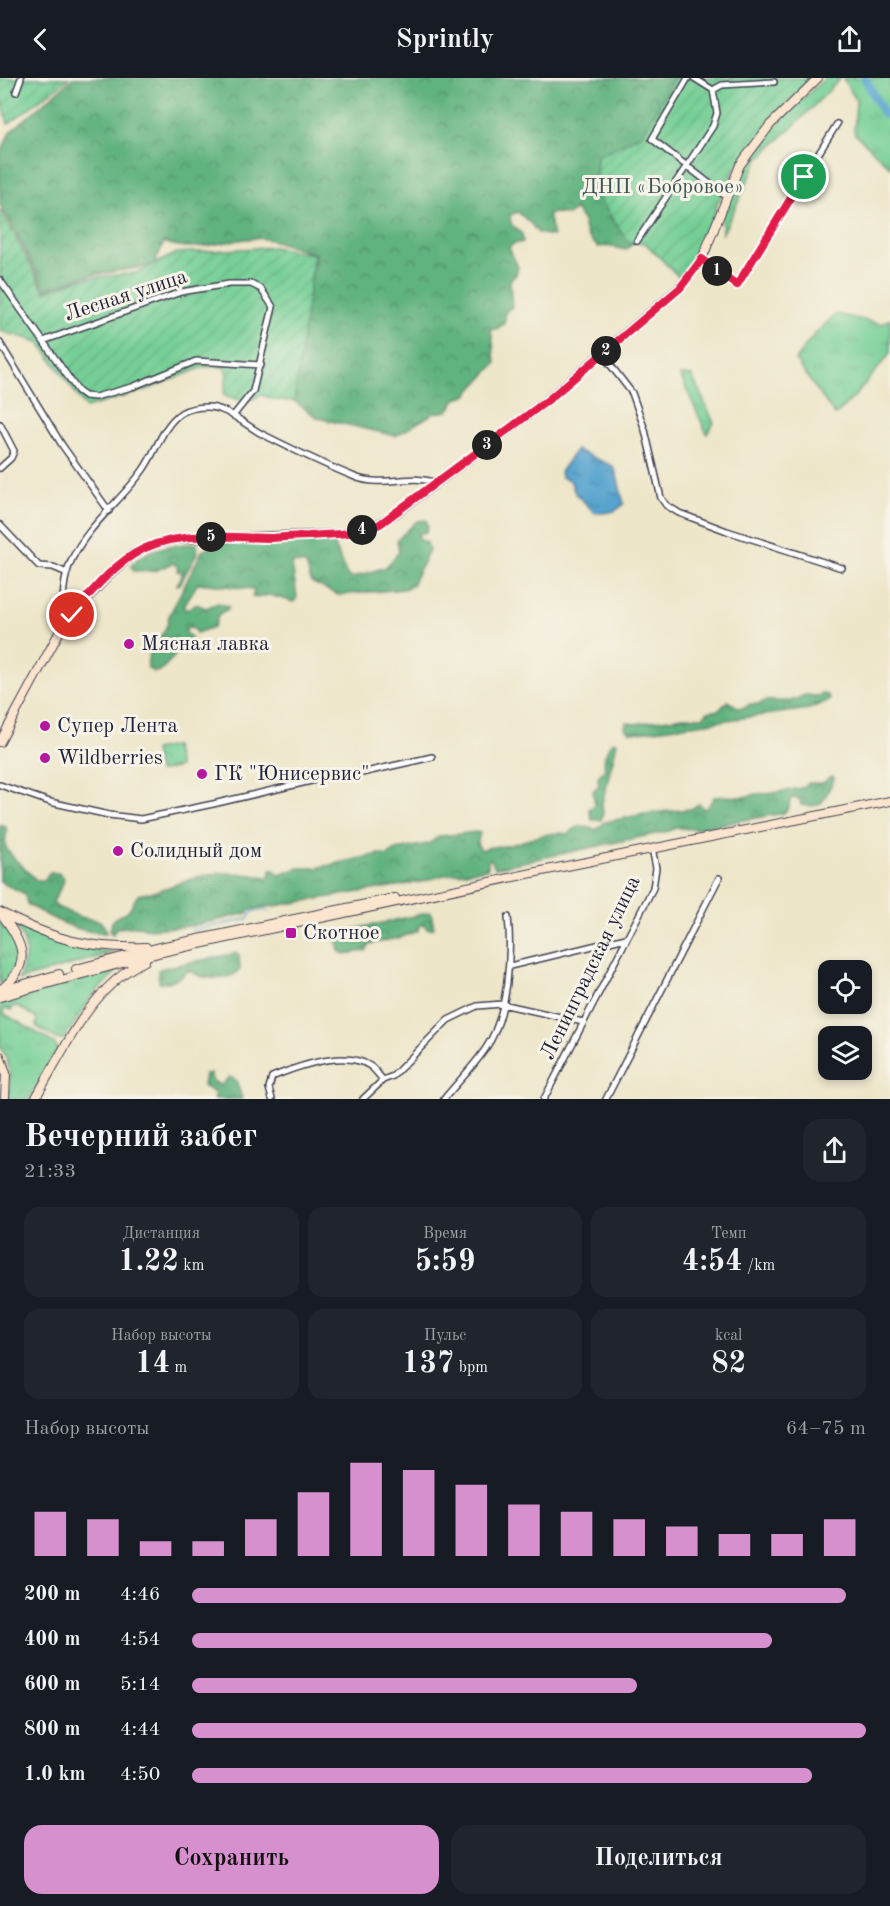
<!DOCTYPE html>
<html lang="ru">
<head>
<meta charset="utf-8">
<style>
	body { margin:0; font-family:"Old Standard TT",serif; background:#20242c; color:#f1f3f6; height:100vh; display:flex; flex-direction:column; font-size:22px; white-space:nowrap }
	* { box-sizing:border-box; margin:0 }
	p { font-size:20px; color:#9ea1a6 }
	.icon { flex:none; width:33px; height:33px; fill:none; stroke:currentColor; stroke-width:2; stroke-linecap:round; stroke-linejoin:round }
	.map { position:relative; height:1021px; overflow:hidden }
	.panel { display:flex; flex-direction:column; background:#171b24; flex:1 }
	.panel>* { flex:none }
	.tools { position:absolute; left:818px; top:882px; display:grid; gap:12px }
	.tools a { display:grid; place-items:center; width:54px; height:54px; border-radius:12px; background:#171b24; box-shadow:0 3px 9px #0003; font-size:30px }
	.pin { position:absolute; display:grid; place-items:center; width:51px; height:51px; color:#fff; margin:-26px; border:3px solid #fff; border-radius:50%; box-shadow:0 2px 6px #0007 }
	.km { position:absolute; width:30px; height:30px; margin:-15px; border-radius:50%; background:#222; color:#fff; font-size:16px; line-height:30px; text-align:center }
	.round { display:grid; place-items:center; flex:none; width:63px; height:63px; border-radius:18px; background:#20242c }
	.headline { display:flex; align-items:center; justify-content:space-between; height:102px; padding:0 24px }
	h1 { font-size:33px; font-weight:700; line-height:45px }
	.figures { display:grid; grid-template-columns:repeat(3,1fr); gap:9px; height:102px; padding:6px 24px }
	.figures div { display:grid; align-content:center; border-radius:15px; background:#20242c; text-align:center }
	.figures b { font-size:30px; font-weight:700 }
	.figures small { font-size:16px; font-weight:400 }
	.figures p { font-size:16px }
	.chart { height:168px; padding:12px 24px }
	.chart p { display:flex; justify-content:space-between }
	.chart svg { width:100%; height:108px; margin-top:6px; stroke:#d690ce; stroke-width:6 }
	.cta { display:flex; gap:12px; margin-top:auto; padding:12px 24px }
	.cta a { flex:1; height:69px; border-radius:18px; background:#d690ce; color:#111; font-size:24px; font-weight:700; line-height:69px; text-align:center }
	.cta a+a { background:#20242c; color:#f1f3f6 }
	ul { padding:0 24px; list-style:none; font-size:20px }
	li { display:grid; grid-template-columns:96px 72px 1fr; align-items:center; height:45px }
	li i { height:15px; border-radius:8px; background:#d690ce }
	header { display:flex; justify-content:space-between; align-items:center; height:78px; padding:0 24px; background:#171b24; font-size:27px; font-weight:700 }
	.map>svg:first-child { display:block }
	.grass { fill:url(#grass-tufts); stroke:#4c7868; stroke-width:1.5 }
	.forest { fill:url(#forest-crowns); stroke:#416a5c; stroke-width:1.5 }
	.park { fill:url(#park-crowns); stroke:#4c7868; stroke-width:1.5 }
	.garden { fill:url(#garden-furrows); stroke:#4c7868; stroke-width:1.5 }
	.water { fill:url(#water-ripples); stroke:#3b6284; stroke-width:1.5 }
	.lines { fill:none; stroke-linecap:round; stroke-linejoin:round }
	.stream { stroke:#54a3ce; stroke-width:1.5 }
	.river { stroke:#54a3ce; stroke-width:9 }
	.minor-casing { stroke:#403f50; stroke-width:8 }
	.secondary-casing { stroke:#403f50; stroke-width:10 }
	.minor { stroke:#fff; stroke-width:5 }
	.secondary { stroke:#fce5cf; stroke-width:8 }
	.route-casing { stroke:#fff; stroke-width:12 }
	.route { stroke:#e11d48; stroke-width:8 }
	.poi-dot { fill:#b5179e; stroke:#f7f3e8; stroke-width:2 }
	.labels { text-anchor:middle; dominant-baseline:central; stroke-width:6; stroke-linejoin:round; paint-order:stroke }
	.park-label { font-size:21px; fill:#3b5656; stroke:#f7f3e8 }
	.street-label { font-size:21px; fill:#22223b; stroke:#f7f3e8 }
	.poi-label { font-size:21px; fill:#22223b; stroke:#f7f3e8; text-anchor:start }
</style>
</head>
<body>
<header><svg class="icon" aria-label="back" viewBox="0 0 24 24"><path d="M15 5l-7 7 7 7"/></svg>Sprintly<svg class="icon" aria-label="share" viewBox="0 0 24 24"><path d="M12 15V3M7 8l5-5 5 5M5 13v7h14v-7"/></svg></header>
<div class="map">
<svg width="890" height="1021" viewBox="0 0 890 1021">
	<defs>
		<pattern id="grass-tufts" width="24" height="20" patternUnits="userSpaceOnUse" patternTransform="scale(1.5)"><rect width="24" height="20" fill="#75cf95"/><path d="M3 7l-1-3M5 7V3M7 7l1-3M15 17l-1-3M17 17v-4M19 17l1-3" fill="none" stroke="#65b181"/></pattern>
		<pattern id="forest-crowns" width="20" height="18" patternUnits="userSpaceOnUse" patternTransform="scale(1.5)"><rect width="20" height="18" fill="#60b27e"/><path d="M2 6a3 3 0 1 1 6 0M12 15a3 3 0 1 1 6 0" fill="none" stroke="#4f9068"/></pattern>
		<pattern id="park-crowns" width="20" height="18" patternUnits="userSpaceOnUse" patternTransform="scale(1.5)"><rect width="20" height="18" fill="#75cf95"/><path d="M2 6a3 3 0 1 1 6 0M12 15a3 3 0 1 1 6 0" fill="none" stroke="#65b181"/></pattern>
		<pattern id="garden-furrows" width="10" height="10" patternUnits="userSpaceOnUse" patternTransform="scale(1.5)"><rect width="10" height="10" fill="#75cf95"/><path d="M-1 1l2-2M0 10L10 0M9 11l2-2" fill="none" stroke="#65b181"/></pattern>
		<pattern id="water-ripples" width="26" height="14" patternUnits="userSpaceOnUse" patternTransform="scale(1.5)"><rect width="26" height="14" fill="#54a3ce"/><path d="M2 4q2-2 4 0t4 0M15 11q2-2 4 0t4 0" fill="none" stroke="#4584a8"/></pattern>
	</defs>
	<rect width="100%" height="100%" fill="#f7f3e8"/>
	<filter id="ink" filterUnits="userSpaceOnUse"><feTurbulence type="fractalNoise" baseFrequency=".0167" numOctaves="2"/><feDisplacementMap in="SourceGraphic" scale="12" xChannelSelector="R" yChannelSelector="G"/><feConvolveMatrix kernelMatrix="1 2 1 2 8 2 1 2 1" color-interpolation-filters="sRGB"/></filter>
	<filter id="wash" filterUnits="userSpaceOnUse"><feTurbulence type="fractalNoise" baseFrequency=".008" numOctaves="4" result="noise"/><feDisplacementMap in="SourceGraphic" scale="24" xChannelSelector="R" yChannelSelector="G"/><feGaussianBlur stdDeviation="1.35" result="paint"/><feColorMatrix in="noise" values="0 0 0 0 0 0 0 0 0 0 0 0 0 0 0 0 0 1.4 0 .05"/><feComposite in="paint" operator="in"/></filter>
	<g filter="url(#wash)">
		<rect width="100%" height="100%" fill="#ede6c9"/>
		<path class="grass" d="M825 0H841L802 40 759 80 722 157C723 150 721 141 723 134 737 79 785 37 825 0Z
			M843 0H890V89L854 55 856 22Z
			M836 236 882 246 890 241V276L853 320 835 337 795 282 813 258Z
			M0 841C20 860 26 889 0 906Z
			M14 844C45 862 79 871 115 874L18 902C29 872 29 871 14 844Z
			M119 891 93 917 64 961H57L36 948 37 940 15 927 11 932 5 930 3 935 54 965 58 972 29 1021H8L10 995 6 979 0 969V925Z"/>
		<path class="forest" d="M73 0H674L643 56 597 78 637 161 626 172 607 168 598 169C591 163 583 155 584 145L575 131 568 137 557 135 548 136 553 158 538 155 531 146 518 134 510 137 511 146 522 156 523 164 513 166 509 170 518 189 516 197 510 202 512 229 506 233 504 246 496 251H490C495 262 492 274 496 285L466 318 456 321 448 333 434 335 396 358 318 340 294 323 302 245 316 176C301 172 271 160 257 160 226 161 195 177 164 164L154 187 81 199 46 212 0 126V77L10 54Z
			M426 442 428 449 426 454 418 456 419 461 427 464 429 472 412 507 404 511 338 517 311 504 306 486 292 485 297 519 294 524 269 517 256 520 252 518 254 515 253 511 198 505 183 529 186 532 196 526 206 530 218 525 228 528V531L219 536 214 549 196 555 194 550 189 549 186 550V555L192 560 160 593 154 594 148 590C144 569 168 559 169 538L202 473 220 465 329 462 333 464 347 497 352 500 386 489 399 474 397 462 417 443Z
			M195 465 198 468 196 477 180 506 177 507 183 494 177 493 178 489 172 485 155 493H134L131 488C144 469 175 467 195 465Z
			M821 616 828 617 830 622 809 631 640 654H630L625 650 626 644 634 646 683 639H703L708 634 719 632 728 623 739 630 747 629 749 626H758L766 623H791L805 617 818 618Z
			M613 663 617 665 602 725 603 736 601 742H592L589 731 595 727 593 713 599 707 598 699 605 691C603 681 606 671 613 663Z
			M830 699H834V702C822 720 828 731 801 727L800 721 793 720 790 722 789 729 784 735 695 751 675 750 669 753 495 790 491 781 488 783V790L486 791 444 797 421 804 250 832 247 835 193 848 148 851 139 848 116 850 113 856 110 855C112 833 119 842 129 832 133 828 133 821 139 817 144 815 151 815 157 813 179 806 199 796 223 795 238 794 254 798 269 799L271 792H274L279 797 299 790H316L380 776 387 778 396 772 428 766 440 758 477 754 480 755 477 766 481 772C489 768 497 769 505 768 526 764 546 752 568 756L580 747 596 752 605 744 650 735 691 731 699 726 704 731 708 729 714 719C724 718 729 718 738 719 748 720 757 713 767 716L802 710 809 705H823Z
			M0 747 6 749C8 756 4 762 6 769 9 778 29 794 36 802H44L50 795H58L64 800 63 805 53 824 57 829 80 839 100 843 106 851V855C78 855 50 840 27 826L25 816C16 811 8 809 0 803Z
			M431 834 434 850 427 851 426 848 422 847 418 849V853L398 860 370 866 366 873 344 876 339 873 336 859 338 855Z
			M237 875 239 877 240 892C227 905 202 901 188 892 182 900 168 905 159 905L158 892 163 890Z
			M205 996H210L213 1003 221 1008 229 999 236 1002 242 1021H214L215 1015 203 1008Z"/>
		<path class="park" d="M680 297 692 298 714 345 707 356Z
			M174 668 179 689 158 694 154 672Z"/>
		<path class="garden" d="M0 0H69L8 46 0 17Z
			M674 0H814L738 86 718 124 703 169 694 186 680 200 645 165 628 164 595 115 597 78 643 56Z
			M0 131 45 214 80 201 136 195 177 175 274 169 314 176 294 323 276 322 261 317 245 324 224 317 227 296 224 289H203L146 312 86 330 39 264 0 253Z"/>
		<path class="water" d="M576 372 613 388C619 398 620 414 624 425 617 435 607 435 595 435L575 415 570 402 561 399 560 394Z"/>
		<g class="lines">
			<path class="stream" d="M190 853 247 841 252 834 265 832 269 833"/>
			<path class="river" d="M865 0 884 36 890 38"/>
		</g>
	</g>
	<g filter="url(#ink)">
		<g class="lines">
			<defs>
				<path id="minor" d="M688 0 652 61 727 119
					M713 12 722 7 774 4
					M16 14 21 0
					M637 163 713 48 717 35 713 12 694 0
					M702 181 737 207 837 46
					M0 202 43 263 181 214 229 206H251L261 211 273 229 253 313 233 338
					M43 263 78 313 85 318 95 319 132 309 196 283 261 287
					M0 265 62 367 109 433
					M602 276 632 315 645 352 661 420 666 427 679 435 727 453 842 490
					M0 346 14 373 11 380 0 390
					M0 447 39 488 53 489 67 495
					M66 544C61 523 63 500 72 481 88 447 121 423 143 392 156 374 162 348 181 335 188 331 199 329 207 329 228 329 247 349 264 357 294 372 325 387 355 399 381 410 415 395 436 405
					M0 707 50 724 109 737 141 741 213 726 337 697 357 696 432 679
					M510 888 626 860
					M272 1021 269 1010 272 999C296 989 345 971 370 988 375 991 379 998 383 1002L393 998 448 942 477 928 502 926 583 944
					M363 1021 383 1002
					M444 1021C458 1004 474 988 486 970 508 938 512 876 508 839
					M544 1021 653 810 656 790 652 770
					M606 1021 719 800"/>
				<path id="secondary" d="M0 664 60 553 72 537 110 496 133 476 159 465 176 461 342 456 371 450 395 436 540 328 679 210 702 181 740 87 770 47 818 0
					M0 834C52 861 87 871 146 869
					M76 891 160 869 395 820
					M0 912C34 887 23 864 1 836
					M0 913 59 896
					M0 919 162 874 537 794 890 723
					M0 978 6 995 5 1021
					M35 1021C64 972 91 908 145 883"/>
			</defs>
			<use href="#minor" class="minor-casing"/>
			<use href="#secondary" class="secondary-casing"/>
			<use href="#minor" class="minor"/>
			<use href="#secondary" class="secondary"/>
		</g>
	</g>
	<g class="lines" filter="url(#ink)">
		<defs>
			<path id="route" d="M72 537C89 516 110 491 134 476 174 451 227 460 272 460 285 459 297 458 309 458 333 456 359 457 380 446L548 322 680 210 702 181 737 207 804 99"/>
		</defs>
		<use href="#route" class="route-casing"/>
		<use href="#route" class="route"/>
	</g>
	<g class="poi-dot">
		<circle cx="129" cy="566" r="6"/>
		<circle cx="45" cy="648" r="6"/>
		<circle cx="45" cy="680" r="6"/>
		<circle cx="202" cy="696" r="6"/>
		<circle cx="118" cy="773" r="6"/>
		<rect x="285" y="849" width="12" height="12" rx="3"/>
	</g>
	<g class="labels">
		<g class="park-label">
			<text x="663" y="109">ДНП «Бобровое»</text>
		</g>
		<g class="street-label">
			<text transform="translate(126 218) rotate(-18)">Лесная улица</text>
			<text transform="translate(591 890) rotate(-64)">Ленинградская улица</text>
		</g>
		<g class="poi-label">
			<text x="141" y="566">Мясная лавка</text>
			<text x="57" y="648">Супер Лента</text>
			<text x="57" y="680">Wildberries</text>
			<text x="214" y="696">ГК "Юнисервис"</text>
			<text x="130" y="773">Солидный дом</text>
			<text x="303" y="855">Скотное</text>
		</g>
	</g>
</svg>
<div class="tools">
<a><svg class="icon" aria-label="locate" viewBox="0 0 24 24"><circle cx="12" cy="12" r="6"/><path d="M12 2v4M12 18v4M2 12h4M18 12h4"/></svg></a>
<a><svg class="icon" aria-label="layers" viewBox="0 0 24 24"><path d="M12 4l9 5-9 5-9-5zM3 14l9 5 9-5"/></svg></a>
</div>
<div class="pin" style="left:804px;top:99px;background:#1e9e55"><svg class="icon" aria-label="arrive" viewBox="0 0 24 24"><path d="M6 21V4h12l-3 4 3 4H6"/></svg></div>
<div class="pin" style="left:72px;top:537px;background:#d93025"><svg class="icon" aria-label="check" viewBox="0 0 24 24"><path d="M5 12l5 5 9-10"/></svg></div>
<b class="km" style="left:717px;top:193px">1</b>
<b class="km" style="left:606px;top:273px">2</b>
<b class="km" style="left:487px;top:367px">3</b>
<b class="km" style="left:362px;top:452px">4</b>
<b class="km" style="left:211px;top:459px">5</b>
</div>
<section class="panel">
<div class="headline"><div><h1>Вечерний забег</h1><p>21:33</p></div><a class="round"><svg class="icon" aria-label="share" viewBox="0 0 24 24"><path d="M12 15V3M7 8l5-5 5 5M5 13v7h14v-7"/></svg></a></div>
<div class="figures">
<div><p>Дистанция</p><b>1.22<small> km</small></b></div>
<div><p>Время</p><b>5:59</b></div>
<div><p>Темп</p><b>4:54<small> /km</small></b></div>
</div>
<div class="figures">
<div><p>Набор высоты</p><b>14<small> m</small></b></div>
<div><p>Пульс</p><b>137<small> bpm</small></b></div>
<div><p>kcal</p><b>82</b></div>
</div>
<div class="chart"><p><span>Набор высоты</span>64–75 m</p>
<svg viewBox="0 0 160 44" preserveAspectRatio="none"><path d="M5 44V26M15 44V29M25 44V38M35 44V38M45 44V29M55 44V18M65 44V6M75 44V9M85 44V15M95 44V23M105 44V26M115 44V29M125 44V32M135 44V35M145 44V35M155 44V29"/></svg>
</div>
<ul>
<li><b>200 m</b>4:46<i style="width:97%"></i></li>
<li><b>400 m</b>4:54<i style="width:86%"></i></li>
<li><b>600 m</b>5:14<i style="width:66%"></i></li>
<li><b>800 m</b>4:44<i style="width:100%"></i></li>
<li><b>1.0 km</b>4:50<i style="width:92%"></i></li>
</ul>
<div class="cta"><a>Сохранить</a><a>Поделиться</a></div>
</section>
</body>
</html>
